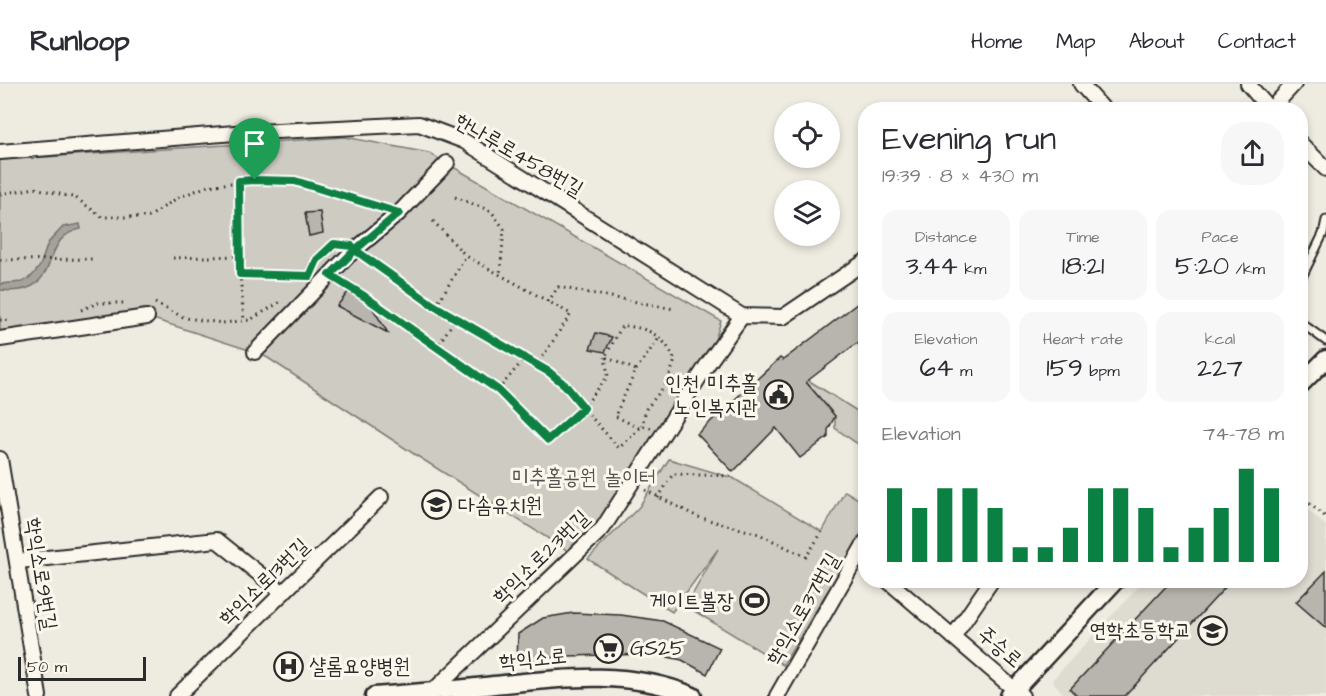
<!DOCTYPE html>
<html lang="en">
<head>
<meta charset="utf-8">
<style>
	body { margin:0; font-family:"Architects Daughter","Poor Story",sans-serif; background:#f7f7f7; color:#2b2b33; height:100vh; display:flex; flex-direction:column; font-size:22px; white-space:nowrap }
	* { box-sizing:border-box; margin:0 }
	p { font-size:20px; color:#7c7c81 }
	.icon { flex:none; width:33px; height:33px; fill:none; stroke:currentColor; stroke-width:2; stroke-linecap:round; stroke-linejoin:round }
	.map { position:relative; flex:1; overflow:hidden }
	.drawer { position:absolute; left:858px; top:18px; width:450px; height:486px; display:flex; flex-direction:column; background:#fff; border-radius:24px; box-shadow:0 3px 9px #0003 }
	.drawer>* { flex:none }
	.controls { position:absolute; left:774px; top:18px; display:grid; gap:12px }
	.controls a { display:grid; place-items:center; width:66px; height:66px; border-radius:50%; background:#fff; box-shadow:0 3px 9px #0003; font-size:30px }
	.scale { position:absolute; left:18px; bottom:15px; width:128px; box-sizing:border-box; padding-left:6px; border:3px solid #2b2b2b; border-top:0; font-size:16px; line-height:21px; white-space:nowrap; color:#2b2b2b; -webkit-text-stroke:4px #fbf7ec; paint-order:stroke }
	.pin { position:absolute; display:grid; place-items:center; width:51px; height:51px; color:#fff; margin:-62px -26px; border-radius:50% 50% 50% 0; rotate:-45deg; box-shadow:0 0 6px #0007 }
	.pin .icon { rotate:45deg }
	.round { display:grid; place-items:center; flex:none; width:63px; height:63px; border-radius:24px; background:#f7f7f7 }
	.head { display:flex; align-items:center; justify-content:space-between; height:102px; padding:0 24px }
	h1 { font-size:33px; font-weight:600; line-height:45px }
	.stats { display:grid; grid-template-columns:repeat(3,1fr); gap:9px; height:102px; padding:6px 24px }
	.stats div { display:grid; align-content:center; border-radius:15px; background:#f7f7f7; text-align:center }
	.stats b { font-size:26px; font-weight:600 }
	.stats small { font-size:16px; font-weight:400 }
	.stats p { font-size:16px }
	.chart { height:168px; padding:12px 24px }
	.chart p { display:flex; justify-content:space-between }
	.chart svg { width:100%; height:108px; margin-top:6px; stroke:#0b8043; stroke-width:6 }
	header { display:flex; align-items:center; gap:36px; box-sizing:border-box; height:84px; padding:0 30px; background:#fff; border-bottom:2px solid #e1e1e2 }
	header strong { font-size:28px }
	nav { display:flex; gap:33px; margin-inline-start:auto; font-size:21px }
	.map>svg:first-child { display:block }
	.built { fill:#dedbd1 }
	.green { fill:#cecbc2; stroke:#7c7b76; stroke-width:1.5 }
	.water { fill:#a4a29a; stroke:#74726e; stroke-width:1.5 }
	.building { fill:#b8b5ae; stroke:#2b2b2b; stroke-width:1.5 }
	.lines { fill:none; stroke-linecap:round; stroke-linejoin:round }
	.service-casing { stroke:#2b2b2b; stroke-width:11 }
	.minor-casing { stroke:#2b2b2b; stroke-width:18 }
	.tertiary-casing { stroke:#2b2b2b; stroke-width:21 }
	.path { stroke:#2b2b2b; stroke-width:3; stroke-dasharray:1.5 4.5; stroke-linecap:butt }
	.service { stroke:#fbf7ec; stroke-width:7 }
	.minor { stroke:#fbf7ec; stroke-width:14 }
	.tertiary { stroke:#fbf7ec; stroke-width:16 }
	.route-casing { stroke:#fff; stroke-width:12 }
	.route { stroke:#0b8043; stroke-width:8 }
	.labels { text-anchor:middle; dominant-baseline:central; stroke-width:6; stroke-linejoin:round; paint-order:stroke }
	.street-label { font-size:21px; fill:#2b2b2b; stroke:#fbf7ec }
	.poi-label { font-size:21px; fill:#2b2b2b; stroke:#fbf7ec; text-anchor:end }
	.park-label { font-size:21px; fill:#545351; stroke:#fbf7ec }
</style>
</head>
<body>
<header>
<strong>Runloop</strong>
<nav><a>Home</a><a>Map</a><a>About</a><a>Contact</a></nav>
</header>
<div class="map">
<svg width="1326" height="612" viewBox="0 0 1326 612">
	<rect width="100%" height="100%" fill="#eeebe0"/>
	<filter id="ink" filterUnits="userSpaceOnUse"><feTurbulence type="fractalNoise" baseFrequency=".0167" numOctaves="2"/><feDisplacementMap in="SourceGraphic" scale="12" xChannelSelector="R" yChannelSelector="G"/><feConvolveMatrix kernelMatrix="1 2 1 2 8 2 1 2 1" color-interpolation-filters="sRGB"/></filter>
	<g filter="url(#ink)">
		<path class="built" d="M1301 420 1326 442V612H1065L1052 596 1144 497 1300 496Z"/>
		<path class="green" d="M345 53 429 69 721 237 707 281 650 373 601 434 568 467 414 370 268 274 255 268 147 233 0 255V76Z
			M800 291 865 332V365L835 344V332Z
			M669 375 733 394 822 448 845 407 865 419V452L824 513 783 581 686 522 718 465 672 528 588 475 639 423Z"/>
		<path class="water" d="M80 140 81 145C36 153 66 214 0 206V200L22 198 32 192 40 182 48 159 63 143Z"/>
		<path class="building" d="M320 128 323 149 309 152 305 129Z
			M349 207 370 220 388 249 337 222Z
			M866 213V270L857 259 806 298 835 332 828 346V353L800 374 776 344 733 388 697 350 780 274 783 276Z
			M596 249 612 253 605 268 590 265Z
			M1326 487V544L1296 518Z
			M1172 496H1232L1125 612H1077L1070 605Z
			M573 529 621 531 663 537 720 564 707 590 682 576 653 570 566 572 517 577 518 550 543 534Z"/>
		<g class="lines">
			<defs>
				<path id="service" d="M1300 197 1323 150 1326 136
					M1300 238 1326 257"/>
				<path id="minor" d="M1081 0 1104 26
					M1248 0 1270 26
					M1270 26 1294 0
					M1300 59 1326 85
					M0 68 235 49 419 40 464 57 742 232 783 233 866 177
					M0 255 147 233
					M255 268 349 171 399 129 447 79
					M0 375 39 612
					M19 477 217 456 283 509
					M887 496 1022 612
					M953 553 992 496
					M432 608 603 444 707 281 742 232
					M177 612 381 413
					M777 612 866 457"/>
				<path id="tertiary" d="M1300 301 1326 275
					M374 612C414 609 454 606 494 601 561 594 629 585 693 612
					M1009 612 1116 496"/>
			</defs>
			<use href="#service" class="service-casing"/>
			<use href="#minor" class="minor-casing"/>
			<use href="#tertiary" class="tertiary-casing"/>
			<path class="path" d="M239 97 240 172
				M0 110 35 104 76 114 102 133H149L177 114 208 102 255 96 295 97 383 124
				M455 113 491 127 504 145 500 191
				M433 137 466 172
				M173 174 240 172V190L307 192
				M367 174 433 221 549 288 565 301 583 324 608 292 605 273
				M0 176 94 175
				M313 186 317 176 334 160H338
				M240 190 244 236
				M341 198 498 306 548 356 583 324 619 364 642 342 651 344
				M548 218 558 203 674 225
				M155 219 185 234 223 239 250 236 280 218
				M436 222 466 172 571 230 537 281
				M81 226 98 219H127
				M0 236 10 237
				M436 264 456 234
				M636 286 659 254
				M498 306 525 274
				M639 344 615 332 636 286 605 273 622 242C649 243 664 252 675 276L667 299 646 325 642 342
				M645 406 698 433 759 450 806 473 822 448
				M1300 412 1326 433
				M658 414 673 390 730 392"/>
			<use href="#service" class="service"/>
			<use href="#minor" class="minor"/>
			<use href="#tertiary" class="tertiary"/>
		</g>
	</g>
	<g class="lines" filter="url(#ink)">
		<defs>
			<path id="route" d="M255 96 239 97 240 190 310 192 317 176 334 160 352 162 355 166 433 221 549 288 565 301 584 324 548 356 498 306 364 212 330 191 355 166 399 129 295 97 255 96"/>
		</defs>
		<use href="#route" class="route-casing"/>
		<use href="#route" class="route"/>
	</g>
	<defs>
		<symbol id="civic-ring" viewBox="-11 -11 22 22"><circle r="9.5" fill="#fbf7ec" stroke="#2b2b2b" stroke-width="1.5"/><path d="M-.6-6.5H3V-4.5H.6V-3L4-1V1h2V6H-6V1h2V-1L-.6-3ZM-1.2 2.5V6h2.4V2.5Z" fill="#2b2b2b"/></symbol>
		<symbol id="school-ring" viewBox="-11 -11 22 22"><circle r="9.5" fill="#fbf7ec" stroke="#2b2b2b" stroke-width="1.5"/><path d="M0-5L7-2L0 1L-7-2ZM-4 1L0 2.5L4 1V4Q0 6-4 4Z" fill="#2b2b2b"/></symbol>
		<symbol id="stadium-ring" viewBox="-11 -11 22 22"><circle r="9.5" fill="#fbf7ec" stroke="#2b2b2b" stroke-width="1.5"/><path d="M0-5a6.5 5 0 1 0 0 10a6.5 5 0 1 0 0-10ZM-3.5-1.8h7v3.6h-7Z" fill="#2b2b2b"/></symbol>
		<symbol id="supermarket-ring" viewBox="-11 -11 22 22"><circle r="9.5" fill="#fbf7ec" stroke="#2b2b2b" stroke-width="1.5"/><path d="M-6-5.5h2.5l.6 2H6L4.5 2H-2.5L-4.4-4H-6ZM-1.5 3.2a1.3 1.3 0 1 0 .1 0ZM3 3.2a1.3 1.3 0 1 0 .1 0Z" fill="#2b2b2b"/></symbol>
		<symbol id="hospital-ring" viewBox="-11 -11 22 22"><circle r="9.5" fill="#fbf7ec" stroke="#2b2b2b" stroke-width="1.5"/><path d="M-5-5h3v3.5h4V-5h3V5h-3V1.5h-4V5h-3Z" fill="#2b2b2b"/></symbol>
	</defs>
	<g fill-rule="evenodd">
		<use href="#civic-ring" x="762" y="294" width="33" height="33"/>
		<use href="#school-ring" x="420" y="404" width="33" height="33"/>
		<use href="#stadium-ring" x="738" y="500" width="33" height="33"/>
		<use href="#school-ring" x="1196" y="530" width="33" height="33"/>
		<use href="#supermarket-ring" x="592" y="548" width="33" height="33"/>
		<use href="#hospital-ring" x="272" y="566" width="33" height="33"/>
	</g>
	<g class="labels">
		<g class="street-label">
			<text transform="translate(519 71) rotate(30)">한나루로458번길</text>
			<text transform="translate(541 473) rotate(-44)">학익소로23번길</text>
			<text transform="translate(41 490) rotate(81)">학익소로9번길</text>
			<text transform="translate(264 498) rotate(-44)">학익소로13번길</text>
			<text transform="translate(803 525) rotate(-60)">학익소로37번길</text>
			<text transform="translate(1000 563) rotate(40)">주승로</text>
			<text transform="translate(533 575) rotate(-6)">학익소로</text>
		</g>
		<g class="poi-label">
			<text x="758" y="299">인천 미추홀<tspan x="758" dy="24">노인복지관</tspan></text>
			<text x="458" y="421" text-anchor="start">다솜유치원</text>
			<text x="734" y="517">게이트볼장</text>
			<text x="1191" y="546">연학초등학교</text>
			<text x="630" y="564" text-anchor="start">GS25</text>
			<text x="309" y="582" text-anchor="start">샬롬요양병원</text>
		</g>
		<g class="park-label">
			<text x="584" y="393">미추홀공원 놀이터</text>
		</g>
	</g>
</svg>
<div class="controls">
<a><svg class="icon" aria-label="locate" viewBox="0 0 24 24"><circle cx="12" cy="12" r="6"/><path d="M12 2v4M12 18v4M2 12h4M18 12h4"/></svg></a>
<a><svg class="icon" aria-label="layers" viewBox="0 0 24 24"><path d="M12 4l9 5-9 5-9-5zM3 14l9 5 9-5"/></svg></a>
</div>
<div class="scale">50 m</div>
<div class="pin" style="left:255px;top:96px;background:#1e9e55"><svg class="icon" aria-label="arrive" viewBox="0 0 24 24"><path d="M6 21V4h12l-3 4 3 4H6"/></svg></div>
<section class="drawer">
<div class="head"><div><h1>Evening run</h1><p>19:39 · 8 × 430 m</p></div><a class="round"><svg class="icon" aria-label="share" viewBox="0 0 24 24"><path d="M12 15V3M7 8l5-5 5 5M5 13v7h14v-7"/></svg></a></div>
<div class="stats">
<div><p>Distance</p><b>3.44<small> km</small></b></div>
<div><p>Time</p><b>18:21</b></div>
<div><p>Pace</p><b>5:20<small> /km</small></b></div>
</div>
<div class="stats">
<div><p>Elevation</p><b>64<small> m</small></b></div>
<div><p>Heart rate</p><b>159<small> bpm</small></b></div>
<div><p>kcal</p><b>227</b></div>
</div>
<div class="chart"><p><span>Elevation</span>74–78 m</p>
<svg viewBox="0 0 160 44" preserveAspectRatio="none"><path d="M5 44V14M15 44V22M25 44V14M35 44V14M45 44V22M55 44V38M65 44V38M75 44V30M85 44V14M95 44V14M105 44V22M115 44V38M125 44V30M135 44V22M145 44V6M155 44V14"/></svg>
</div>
</section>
</div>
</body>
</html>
